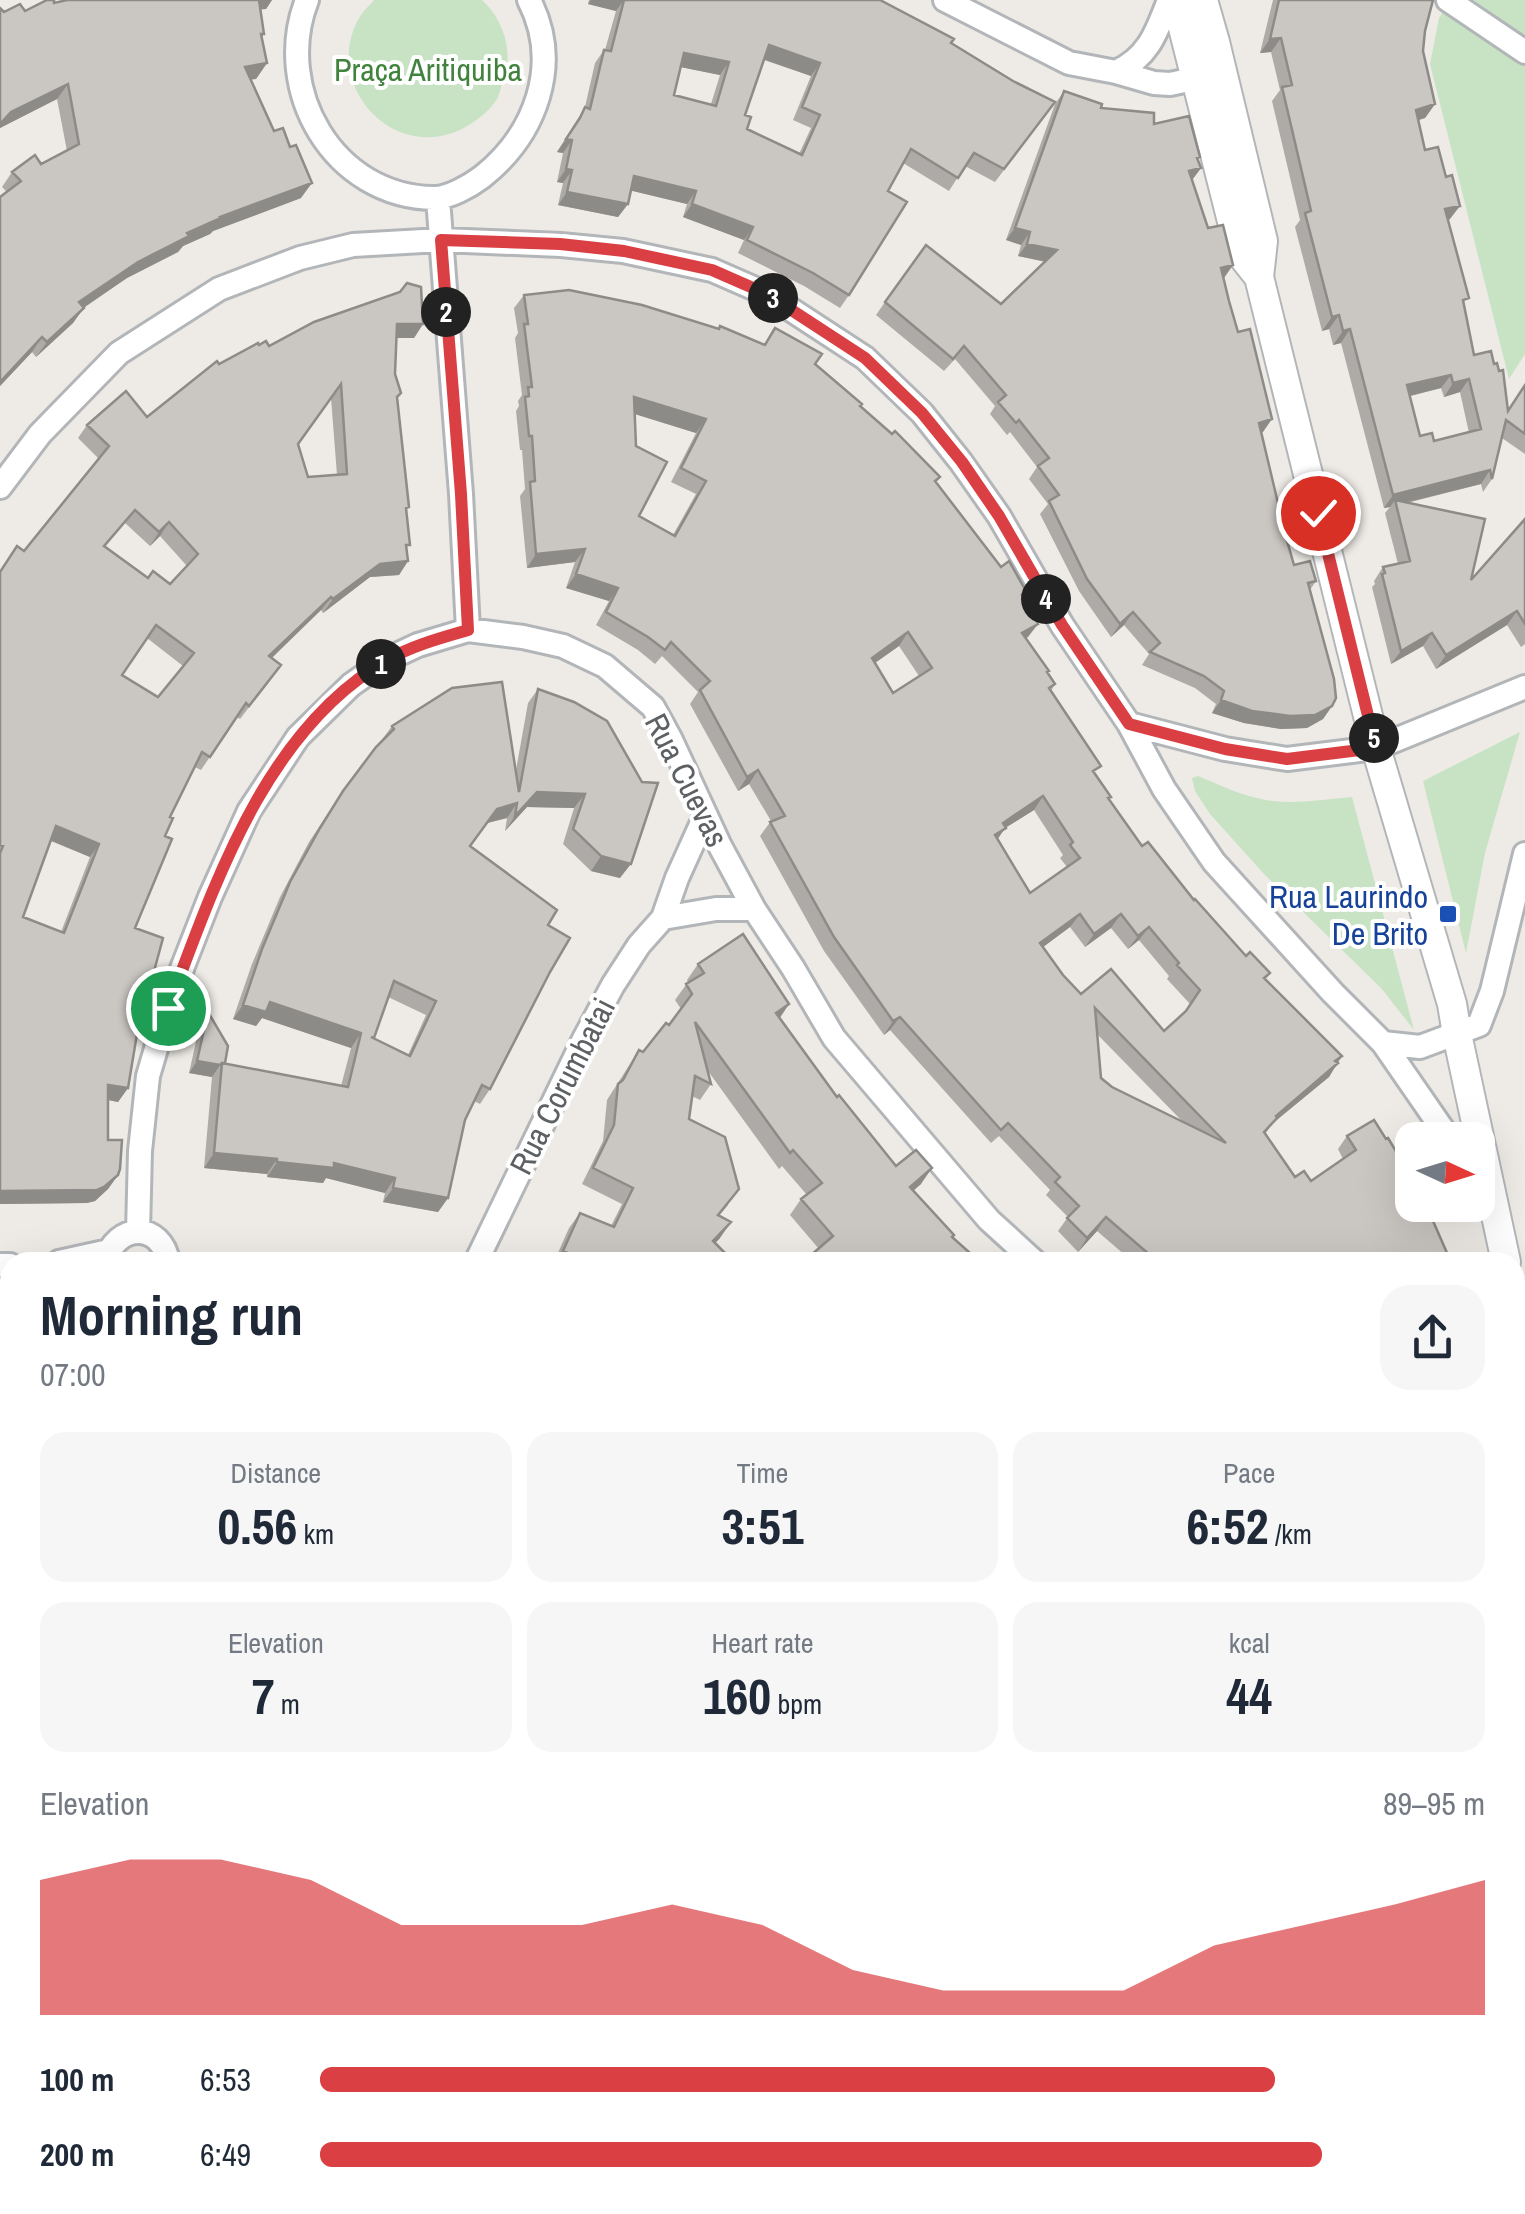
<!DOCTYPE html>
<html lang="en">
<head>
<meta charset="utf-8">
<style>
	body { margin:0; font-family:"Archivo Narrow",sans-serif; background:#f6f6f7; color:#1f2937; height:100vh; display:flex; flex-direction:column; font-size:38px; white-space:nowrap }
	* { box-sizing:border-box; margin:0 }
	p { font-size:32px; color:#747a83 }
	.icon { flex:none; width:55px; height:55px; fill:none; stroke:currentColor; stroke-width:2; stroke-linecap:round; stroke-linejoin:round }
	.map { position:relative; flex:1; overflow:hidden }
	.side { position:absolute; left:0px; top:1252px; width:1525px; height:962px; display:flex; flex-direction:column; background:#fff; border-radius:30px 30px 0 0; box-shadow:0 10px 40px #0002 }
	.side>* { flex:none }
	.needle { width:65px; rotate:94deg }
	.fabs { position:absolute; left:1395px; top:1122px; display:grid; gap:20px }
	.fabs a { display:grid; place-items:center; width:100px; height:100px; border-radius:20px; background:#fff; box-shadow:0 10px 40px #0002; font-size:50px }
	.pin { position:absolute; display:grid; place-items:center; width:85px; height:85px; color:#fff; margin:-42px; border:5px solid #fff; border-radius:50%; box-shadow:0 2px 10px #0007 }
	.km { position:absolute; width:50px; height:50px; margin:-25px; border-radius:50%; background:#222; color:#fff; font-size:28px; line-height:50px; text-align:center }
	.round { display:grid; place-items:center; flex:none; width:105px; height:105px; border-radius:30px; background:#f6f6f7 }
	.head { display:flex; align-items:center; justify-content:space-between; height:170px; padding:0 40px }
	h1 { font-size:55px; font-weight:800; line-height:75px }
	.stats { display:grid; grid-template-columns:repeat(3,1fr); gap:15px; height:170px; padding:10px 40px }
	.stats div { display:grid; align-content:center; border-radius:25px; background:#f6f6f7; text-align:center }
	.stats b { font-size:50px; font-weight:800 }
	.stats small { font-size:28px; font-weight:400 }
	.stats p { font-size:28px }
	.chart { height:280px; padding:20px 40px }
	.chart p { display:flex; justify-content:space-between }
	.chart svg { width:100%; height:180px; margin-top:10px; fill:#da4043; opacity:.7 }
	ul { padding:0 40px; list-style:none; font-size:32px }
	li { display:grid; grid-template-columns:160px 120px 1fr; align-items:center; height:75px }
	li i { height:25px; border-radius:12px; background:#da4043 }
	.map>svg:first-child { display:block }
	.green { fill:#c7e3c4 }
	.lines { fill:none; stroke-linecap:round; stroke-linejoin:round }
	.minor-casing { stroke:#b3b6b9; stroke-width:28 }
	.tertiary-casing { stroke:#b3b6b9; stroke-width:32 }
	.minor { stroke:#fff; stroke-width:22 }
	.tertiary { stroke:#fff; stroke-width:28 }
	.wall { fill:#aeaaa7; fill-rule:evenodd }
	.shaded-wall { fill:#8d8b88 }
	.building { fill:#cac6c2; stroke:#8d8b88; stroke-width:2.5; fill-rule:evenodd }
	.route-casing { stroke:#fff; stroke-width:20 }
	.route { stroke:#da4043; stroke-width:12 }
	.transit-dot { fill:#1a4fb4; stroke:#fff; stroke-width:4 }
	.labels { text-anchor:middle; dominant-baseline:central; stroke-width:8; stroke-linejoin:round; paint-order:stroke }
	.park-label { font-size:32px; fill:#41833d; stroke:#fff }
	.street-label { font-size:32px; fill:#5d6164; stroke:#fff }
	.transit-label { font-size:32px; fill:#164399; stroke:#fff; text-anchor:end }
</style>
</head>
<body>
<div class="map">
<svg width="1525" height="2214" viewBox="0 0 1525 2214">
	<rect width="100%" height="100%" fill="#eeebe6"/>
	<path class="green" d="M374 0H482C502 18 514 50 504 77 502 84 500 93 497 99 489 112 475 122 462 129 392 163 322 84 359 18 363 11 370 5 374 0Z
		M1451 0H1525V354L1509 379 1430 64 1439 18Z
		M1520 732 1485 853 1466 953 1423 781Z
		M1198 776C1222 786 1246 798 1273 801 1299 804 1327 799 1352 797L1414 1030 1381 988 1264 874 1210 814 1195 791 1192 778Z"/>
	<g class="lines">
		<defs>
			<path id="minor" d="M307 0C272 89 333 197 434 198 449 198 470 186 482 177 536 134 562 64 529 0
				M945 0 1069 63 1116 72 1154 83 1170 84 1189 80 1196 75 1202 65
				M1448 0 1525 52
				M1116 72C1149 57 1157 31 1169 0
				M438 199 461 494 468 630
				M0 487 40 434 119 353 219 289 300 258 353 245 441 240 561 245 623 251 712 270 767 294 865 358 922 413 961 462 999 516 1062 625 1129 724 1164 789 1214 862 1333 993 1383 1043 1450 1140
				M1129 724 1225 749 1287 759 1376 748 1525 687
				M663 918 716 909H754
				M1383 1043 1420 1047 1479 1025 1492 991 1525 854
				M138 1232 140 1151 148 1076 168 1008 183 966 210 897 249 811 298 737 351 685 388 659 418 645 468 630 523 637 563 646 605 666 653 707 671 740 720 846 754 909 793 968 834 1038 989 1220 1035 1262
				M59 1262 109 1251
				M105 1262C116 1222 162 1222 168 1262
				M476 1262 584 1039 613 985 639 945 663 918 677 878 705 816
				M0 1265H10
				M1515 1491H1525
				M1515 1958 1525 1961
				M0 1999 10 2013
				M0 2063 10 2062
				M124 2205 125 2214
				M223 2205 240 2214
				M1299 2205V2214
				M648 2214V2205
				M1146 2214 1171 2213 1203 2205"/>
			<path id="tertiary" d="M1176 0 1240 253 1259 277
				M1203 0 1215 42 1263 241 1259 277 1376 748 1452 1004 1457 1034 1506 1262
				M1515 1302 1525 1345"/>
		</defs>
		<use href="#minor" class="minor-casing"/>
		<use href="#tertiary" class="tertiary-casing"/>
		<use href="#minor" class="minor"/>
		<use href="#tertiary" class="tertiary"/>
	</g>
	<path class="wall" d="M67 0H272L266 9H260L264 34 262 37 267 63 256 79H251L301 198 213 231 210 234 183 246 178 252 127 278 83 307 73 323 36 357 32 352 0 386V197L7 192 2 187 12 172 41 164 67 151 57 99 0 128V8L4 12 25 11Z
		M589 0H880L1013 81 1055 102 995 182 965 166 949 191 903 163 888 191 849 295 840 308 804 286 738 253 744 240 683 217 687 204 630 190 628 204 618 217 558 205 563 183 557 182 563 153 557 152 585 107 595 63 604 50H605L616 11 588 4ZM764 60 811 76 793 120 811 128 799 154 747 129 745 115ZM681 67 720 75 711 104 674 95Z
		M1273 0H1433L1425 31 1423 51 1435 104 1425 118 1418 120 1425 150 1450 219 1448 220 1474 355 1508 410 1525 384V454L1502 438 1492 479 1483 492 1481 484 1407 503 1471 580 1525 519V644L1521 647 1507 625 1436 669 1423 646 1391 664 1372 587 1375 584 1374 581 1383 567 1398 564 1385 513 1390 507 1384 508 1341 343 1333 345 1329 329 1322 331 1295 227 1300 220 1272 101 1280 90 1271 52 1260 53ZM1441 388 1444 397 1460 392 1469 433 1434 441 1420 436 1410 396Z
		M1064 91 1101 108 1154 124 1198 160 1201 168 1192 180 1208 228 1233 265 1223 278 1263 432 1261 433 1286 537 1294 565 1316 581 1310 590 1332 706 1323 719 1307 728 1281 729 1244 723 1212 713 1216 704 1195 688 1142 665 1149 654 1124 625 1111 637 1079 591 1040 514 1048 504 1029 479 1037 467 1010 432 1007 435 990 414 995 406 955 359 944 371 876 315 885 302 1001 304 1045 262 1018 256 1021 245 1006 240 1055 104Z
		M524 295 764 345 775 328 940 477 936 483 1001 567 1027 593 1023 598 1038 624 1026 638 1055 684 1051 691 1095 774 1111 797 1109 799 1142 846 1246 956 1270 973 1266 979 1337 1062 1329 1077 1273 1123 1265 1134 1295 1177 1311 1181 1343 1159 1338 1149 1347 1136 1451 1262H1133L1097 1231 1078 1252 1058 1231 1068 1217 1046 1195 1050 1190 999 1136 991 1143 890 1030 884 1035 824 951 760 836 771 821 749 784 738 791 690 704 698 692 662 656 655 664 638 650 596 625 609 601 566 588 575 562 527 568 520 496 525 489 522 450H520L516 411 519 406 518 401 522 395 515 338 518 333 514 308ZM635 414 696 433 671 482 696 494 673 535 639 516ZM899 646 919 676 893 693 875 663ZM1034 810 1063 855 1060 858 1067 867 1030 893 998 839 1005 828ZM1070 927 1085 947 1111 928 1128 949 1139 940 1169 976 1167 979 1190 1004 1184 1013 1164 1031 1081 994 1063 975 1043 947ZM1097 1034 1183 1122 1112 1087 1101 1078Z
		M423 324 414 338H397L395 374 408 561 399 575 370 577 323 613 321 610 272 658 281 665 240 719 237 717 201 770 195 767 170 817 165 836 135 928 137 1034 128 1088 118 1102 108 1100V1140L118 1175 108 1189 95 1201 87 1203 0 1204V571L24 551 99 459 78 438 87 425 147 417 219 364 259 345 269 346ZM331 398 337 475 308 477 298 444ZM125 523 150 546 160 536 187 566 170 584 148 578 105 547ZM147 638 183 666 158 697 122 675ZM51 841 90 857 61 932 23 917Z
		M538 689 620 878 591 871 563 844 574 808 527 807 505 831 507 818 487 823 470 846 548 925 550 972 490 1089 480 1104 474 1101 465 1120 448 1198 438 1212 383 1202 385 1193 326 1178 323 1183 267 1177V1174L204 1168 212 1077 189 1073 200 1024 208 1012 225 1063 341 1086 351 1048 262 1018 256 1026 233 1019 252 964 280 897 309 842 333 806 392 726 516 770 528 703ZM388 997 426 1015 408 1055 374 1038Z
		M698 964 789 1004 780 1018 837 1097 896 1166 921 1184 913 1191 819 1249 790 1215 801 1199 807 1195 782 1166 779 1169 708 1071 711 1084 700 1100 692 1096 689 1119 728 1205 719 1216 720 1238 715 1243 734 1262H554L569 1228 580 1213 611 1226 622 1204 582 1184 603 1141 607 1100 639 1050 643 1052 669 1025 681 1009 675 1000 688 982 687 980Z
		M0 1311H10V1896L0 1882Z"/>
	<path class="shaded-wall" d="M255 0H272L266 9 248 11Z
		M591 0H624L616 11 588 4Z
		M1281 38 1271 52 1260 53 1270 39Z
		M769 45 820 63 811 76 760 58Z
		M684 53 729 62 720 75 675 66Z
		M267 63 256 79 235 82 245 67Z
		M68 84 57 99 0 128V124L11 112Z
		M1435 104 1425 118 1406 124 1416 110Z
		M566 139 572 140 563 153 557 152Z
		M1201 168 1192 180 1189 171Z
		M566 169 572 170 563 183 557 182Z
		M634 176 696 191 687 204 624 189Z
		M312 183 301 198 213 231 210 234 183 246 178 252 127 278 69 318 79 302 138 262 187 233 220 217Z
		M567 192 628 204 618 217 558 205Z
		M692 204 753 227 744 240 683 217Z
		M1460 206 1450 219 1435 223 1445 209Z
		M1015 228 1030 232 1021 245 1006 240Z
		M1027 244 1057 250 1048 262 1018 256Z
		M1233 265 1224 278 1212 281 1221 268Z
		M84 308 73 323 36 357 47 342Z
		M1339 315 1329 329 1322 331 1332 317Z
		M397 324H423L414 338H388Z
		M1350 329 1341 343 1333 345 1343 331Z
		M42 337 32 352 0 386V382Z
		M1451 375 1441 388 1398 399 1407 385Z
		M1469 379 1460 392 1444 397 1453 383Z
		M634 397 706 419 696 433 625 411Z
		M1272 419 1263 432 1250 436 1259 423Z
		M1490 470 1481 484 1396 505 1395 500 1390 507 1384 508 1393 495Z
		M169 522 160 536 150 546 159 532Z
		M585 549 575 562 527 568 536 554Z
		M408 561 399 575 370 577 323 613 333 599 380 564Z
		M576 574 618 588 609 601 566 588Z
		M331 597 321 610 260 669 269 656Z
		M1517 611 1507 625 1436 669 1446 655Z
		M1133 612 1124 625 1111 637 1120 624Z
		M1038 624 1028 637 1013 647 1022 633Z
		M908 632 899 646 862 672 872 658Z
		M1432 633 1423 646 1391 664 1401 651Z
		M1221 700 1332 706 1323 719 1307 728 1281 729 1244 723 1212 713Z
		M758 770 749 784 738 791 747 777Z
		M537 792 585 794 574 808 527 807 505 831 515 816Z
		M1043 796 1034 810 1005 828 996 841 986 848 1003 823Z
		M517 803 507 818 487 823 497 809Z
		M56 826 99 844 90 857 47 839Z
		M601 856 631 864 620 878 591 871Z
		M1080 914 1070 927 1031 956 1040 943Z
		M1121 914 1111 928 1085 947 1094 934Z
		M1149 927 1139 940 1128 949 1138 936Z
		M270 1002 361 1033 351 1048 262 1018 256 1026 233 1019 243 1005Z
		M789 1004 778 1020 776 1013Z
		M900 1017 890 1030 884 1035 893 1021Z
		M1342 1056 1329 1077 1273 1123 1254 1146 1276 1116Z
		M197 1061 220 1065 212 1077 189 1073Z
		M108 1085 128 1088 118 1102 99 1098Z
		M214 1153 277 1159 267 1174 204 1168Z
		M277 1162 334 1163 395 1178 385 1193 326 1178 323 1183 267 1177Z
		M932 1168 921 1184 899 1203 910 1187Z
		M118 1175 108 1189 95 1201 87 1203 0 1204V1191Z
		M393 1188 448 1198 438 1212 383 1202Z
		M1106 1217 1097 1231 1078 1252 1087 1238Z
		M731 1222 720 1238 702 1257 713 1241Z
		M1515 1405 1523 1406 1515 1417Z
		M1525 1828V1843L1515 1844V1829Z
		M1525 2098V2114L1515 2117V2102Z"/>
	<path class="building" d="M47 0H54V3L67 0H259L264 34H261L267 63 245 67 274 131 283 128 290 147 296 145 312 183 220 217 221 218 187 233 189 236 138 262 79 302 84 308 47 342 42 337 0 382V197L21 181 12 172 35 155 41 164 79 144 68 84 11 112 0 124V8L4 12 20 4 25 11Z
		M624 0H880L954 39 951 43 1013 81 1055 102 1004 169 974 153 958 178 911 149 888 191 907 202 849 295 813 273 747 240 753 227 692 204 696 191 634 176 628 204 567 192 572 170 566 169 572 140 566 139 580 118 585 107 590 109 604 50 611 51ZM769 45 820 63 802 107 820 115 802 155 747 129 751 117 745 115ZM684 53 729 62 716 106 674 95Z
		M1279 0H1433L1425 31 1423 51 1435 104 1416 110 1425 150 1438 147 1446 177 1452 175 1460 206 1445 209 1469 298 1463 300 1474 355 1491 351 1494 364 1497 363 1499 371 1503 370 1508 411 1525 385V434L1506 420 1492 479 1490 470 1393 495 1350 329 1343 331 1339 315 1332 317 1305 213 1311 211 1282 87 1292 85 1281 38 1270 39ZM1451 375 1453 383 1469 379 1481 429 1434 441 1432 433 1420 436 1407 385Z
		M1064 91 1102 104 1101 108 1154 113V124L1189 116 1200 157 1197 158 1201 168 1189 171 1208 228 1223 225 1233 265 1221 268 1229 301 1238 332 1250 329 1272 419 1259 423 1286 537 1294 565 1310 561 1316 581 1308 583 1334 679 1336 698 1332 706 1315 715 1290 716 1252 711 1221 700 1224 691 1204 676 1150 652 1160 643 1133 612 1120 624 1087 579 1049 501 1059 495 1038 466 1049 458 1019 420 1016 423 998 402 1006 395 964 346 953 359 885 302 926 245 1001 304 1057 250 1027 244 1030 232 1015 228Z
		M407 283 421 287 423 324H397L395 374 401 393 397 397 409 507 406 508 410 545H406L408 561 380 564 333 599 331 597 269 656 281 665 249 706 246 703 210 757 202 752 170 817 173 818 165 836 172 839 135 928 163 938 137 1034 128 1088 108 1085V1140H122L120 1169 118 1175 104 1187 97 1190 0 1191V853L3 846 0 845V572L17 546 24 551 109 446 87 425 126 391 147 417 217 361 219 364 258 343 259 345 266 341 269 346 314 322 400 292ZM341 384 347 474 308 477 298 444ZM135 510 159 532 169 522 198 554 170 584 153 571 148 578 104 546ZM156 625 194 653 158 697 122 675ZM56 826 99 844 64 933 23 917Z
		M569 290 642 305 719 329 720 326 765 345 775 328 822 354 815 364 862 404 860 406 892 434 895 431 940 477 935 481 1001 567 1009 561 1027 593 1022 595 1038 624 1022 633 1049 671 1047 672 1055 684 1049 688 1101 766 1093 771 1111 797 1108 798 1142 846 1148 842 1194 900 1195 899 1246 956 1250 952 1270 973 1264 978 1342 1056 1335 1061 1338 1063 1276 1116 1277 1118 1264 1132 1295 1177 1304 1171 1311 1181 1356 1150 1347 1136 1374 1120 1386 1139 1388 1138 1397 1153 1400 1151 1411 1171 1412 1174V1205H1426L1451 1262H1158L1106 1217 1087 1238 1067 1218 1079 1206 1055 1182 1060 1177 1008 1123 1001 1130 900 1017 893 1021 834 937 770 822 785 816 758 770 747 777 700 690 710 681 671 642 665 650 648 637 606 612 618 588 576 574 585 549 536 554 530 482 535 481 532 436H529L525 397 529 396 528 387H532L524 324H528L524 295ZM634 397 706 419 681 468 706 481 675 536 639 516 667 462 636 446ZM908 632 932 668 893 693 872 658ZM1043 796 1073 842 1070 845 1080 858 1030 893 995 835 1006 828 1003 823ZM1080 914 1094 934 1121 914 1138 936 1149 927 1179 963 1177 965 1200 990 1186 1011 1164 1031 1111 969 1081 994 1063 975 1040 943ZM1095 1008 1226 1143 1112 1087 1101 1078Z
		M1395 500 1485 519 1471 580 1525 519V624L1517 611 1446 655 1432 633 1401 651 1382 574 1385 573 1383 567 1410 561Z
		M502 682 519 792 538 689 574 702 607 721 642 782 658 783 631 864 601 856 573 829 585 794 537 792 515 816 517 803 497 809 470 846 557 910 548 925 570 938 550 972 490 1089 482 1085 465 1120 448 1198 393 1188 395 1178 334 1163V1168L277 1162V1159L214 1153 222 1063 348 1087 361 1033 270 1002 266 1012 243 1005 262 949 290 882 320 828 343 791 376 747 394 729 392 726 452 688ZM394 981 436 1001 410 1056 371 1037 374 1038Z
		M743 934 789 1004 776 1013 837 1097 839 1095 896 1166 916 1150 932 1168 910 1187 954 1235 952 1237 980 1262H803L833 1236 801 1199 822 1183 793 1150 790 1153 695 1022 711 1084 695 1076 689 1119 725 1137 739 1189 718 1215 731 1222 713 1241 734 1262H587L563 1251 580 1213 614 1227 633 1188 593 1168 614 1125 618 1084 623 1080 639 1050 643 1052 666 1023 669 1025 692 994 686 984 704 973 698 964Z
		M208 1012 228 1046 225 1063H222L220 1065 197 1061Z
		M0 1311H10V1868L1 1854H0Z
		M1515 1379H1516L1523 1406 1515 1405Z
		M1525 1545V1828L1515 1829V1547Z
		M1525 2005V2098L1515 2102V2011Z
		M0 2088 7 2092 10 2089V2205H93L95 2214H0Z"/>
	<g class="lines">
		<defs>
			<path id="route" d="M168 1008C215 883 266 728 389 659 414 645 441 638 468 630L461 494 441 240 560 244 624 251 712 270 767 294 865 358 922 413 962 462 999 516 1062 625 1129 724 1225 749 1287 759 1376 748 1318 513"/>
		</defs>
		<use href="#route" class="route-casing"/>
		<use href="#route" class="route"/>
	</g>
	<rect class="transit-dot" x="1438" y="904" width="20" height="20" rx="5"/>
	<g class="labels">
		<g class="park-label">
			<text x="428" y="69">Praça Aritiquiba</text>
		</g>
		<g class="street-label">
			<text transform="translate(687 780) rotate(63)">Rua Cuevas</text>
			<text transform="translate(562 1086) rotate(-63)">Rua Corumbatai</text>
		</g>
		<g class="transit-label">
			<text x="1428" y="896">Rua Laurindo<tspan x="1428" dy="37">De Brito</tspan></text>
		</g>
	</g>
</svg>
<div class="fabs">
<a><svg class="needle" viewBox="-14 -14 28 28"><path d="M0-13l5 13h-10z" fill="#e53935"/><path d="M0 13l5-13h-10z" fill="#747a83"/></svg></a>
</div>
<div class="pin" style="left:168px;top:1008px;background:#1e9e55"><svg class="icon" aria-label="arrive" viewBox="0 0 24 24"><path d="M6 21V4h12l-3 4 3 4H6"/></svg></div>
<div class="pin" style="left:1318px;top:513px;background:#d93025"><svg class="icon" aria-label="check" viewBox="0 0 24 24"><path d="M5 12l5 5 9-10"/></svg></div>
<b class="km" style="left:381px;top:664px">1</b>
<b class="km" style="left:446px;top:312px">2</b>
<b class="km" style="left:773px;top:298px">3</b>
<b class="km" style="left:1046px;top:599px">4</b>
<b class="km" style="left:1374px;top:738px">5</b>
<section class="side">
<div class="head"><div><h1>Morning run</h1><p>07:00</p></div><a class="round"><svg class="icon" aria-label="share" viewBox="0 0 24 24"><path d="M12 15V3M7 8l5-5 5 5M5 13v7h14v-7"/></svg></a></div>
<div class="stats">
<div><p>Distance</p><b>0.56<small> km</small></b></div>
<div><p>Time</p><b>3:51</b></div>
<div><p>Pace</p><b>6:52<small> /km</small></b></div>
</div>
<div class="stats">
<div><p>Elevation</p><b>7<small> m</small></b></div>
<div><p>Heart rate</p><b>160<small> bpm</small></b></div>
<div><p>kcal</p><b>44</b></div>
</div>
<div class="chart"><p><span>Elevation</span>89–95 m</p>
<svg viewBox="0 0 160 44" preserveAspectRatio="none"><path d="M0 44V11L10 6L20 6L30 11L40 22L50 22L60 22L70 17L80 22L90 33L100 38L110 38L120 38L130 27L140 22L150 17L160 11V44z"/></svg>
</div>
<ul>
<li><b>100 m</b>6:53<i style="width:82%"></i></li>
<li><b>200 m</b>6:49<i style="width:86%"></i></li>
</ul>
</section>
</div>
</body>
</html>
